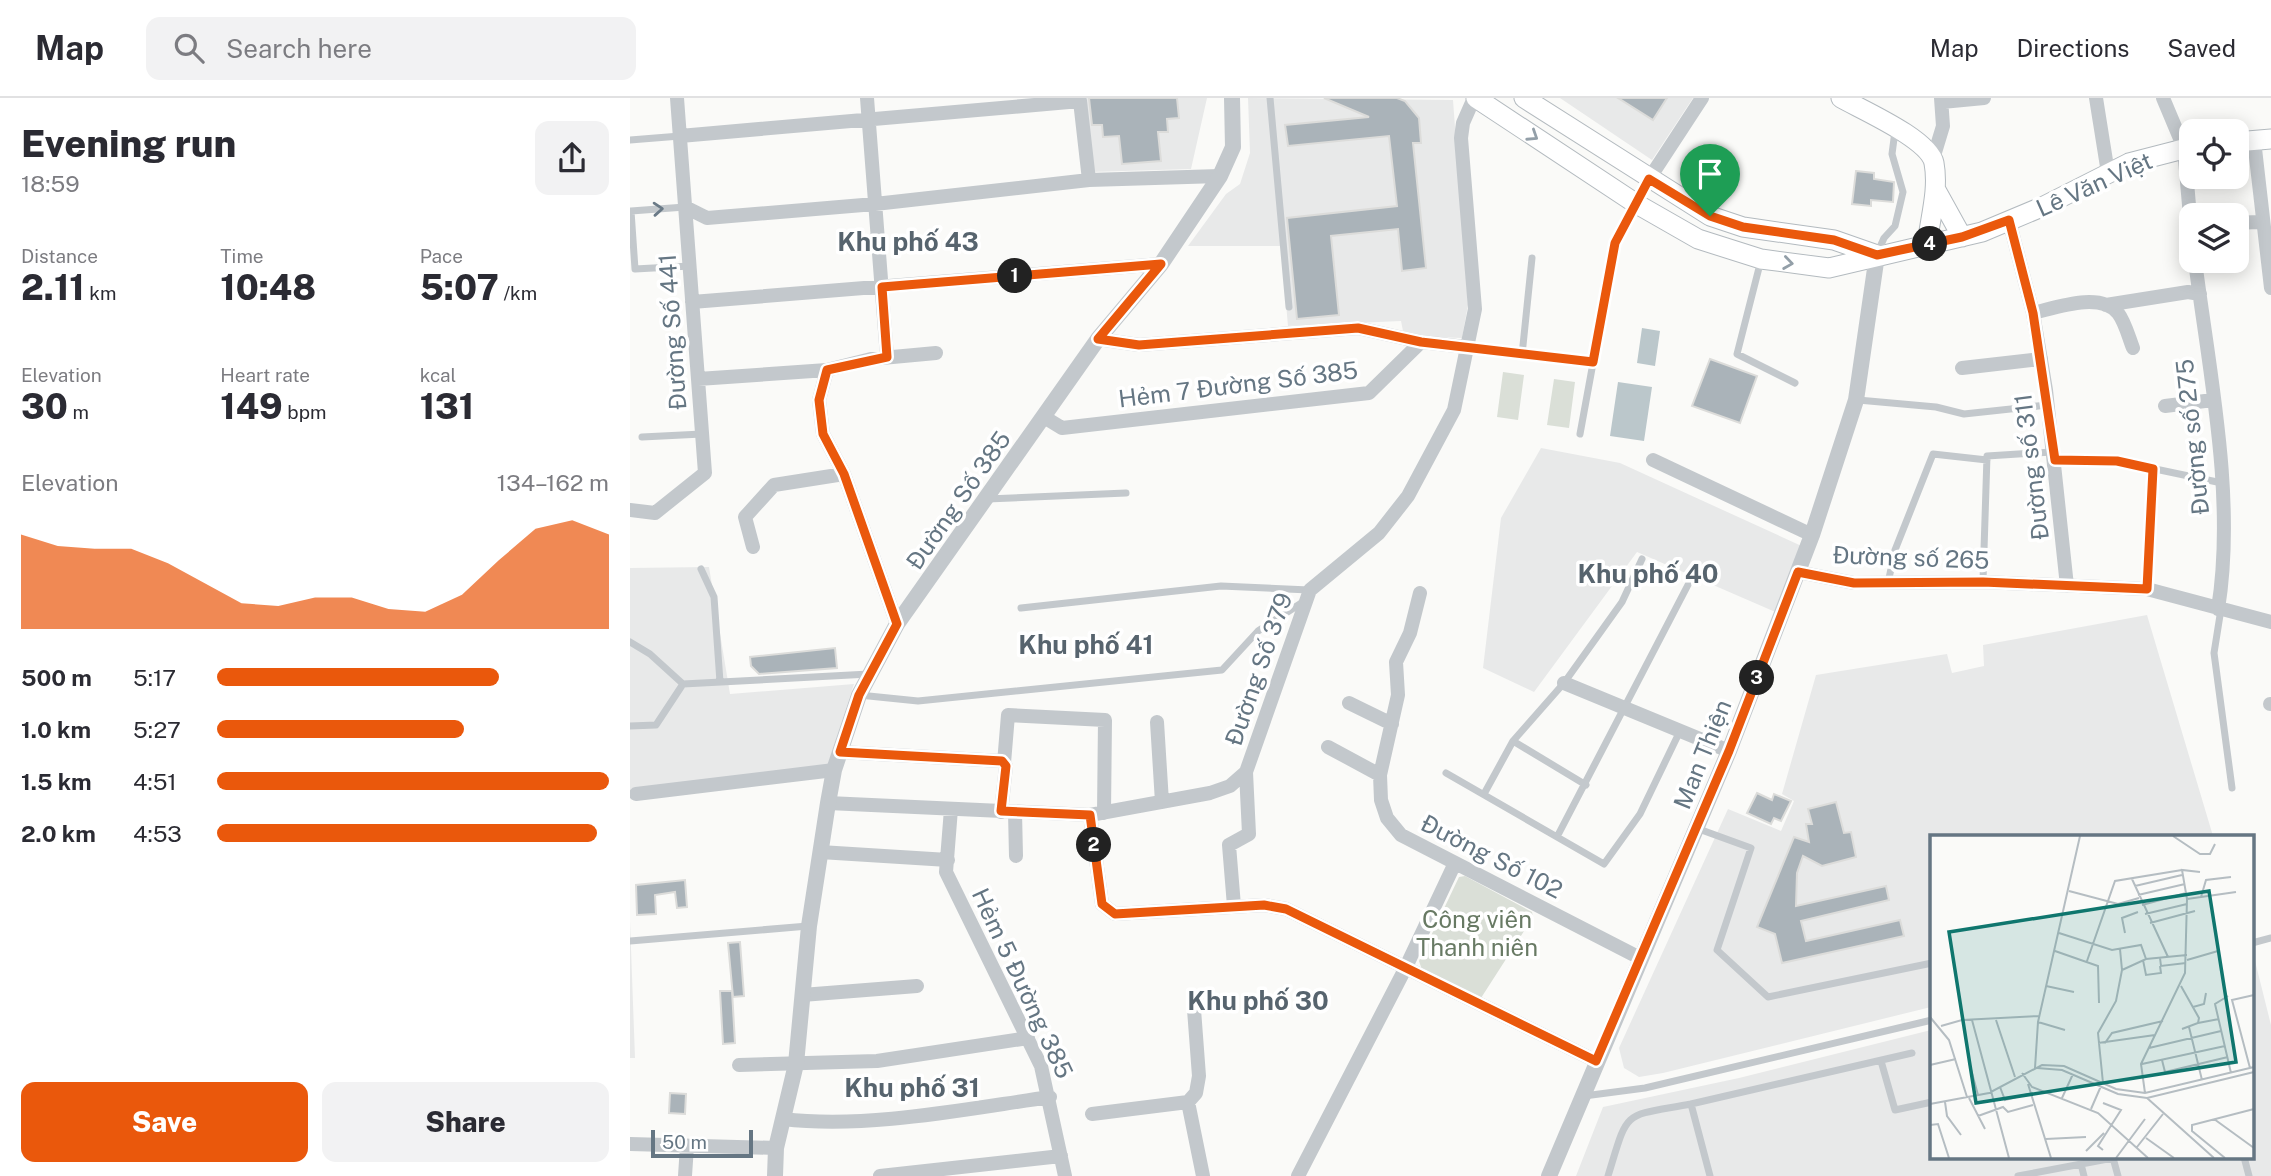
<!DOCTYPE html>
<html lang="en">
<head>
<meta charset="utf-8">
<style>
	body { margin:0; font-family:"Public Sans",sans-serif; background:#f2f2f3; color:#2b2b33; height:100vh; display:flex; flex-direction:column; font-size:26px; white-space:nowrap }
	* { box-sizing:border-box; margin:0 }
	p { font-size:23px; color:#7c7c81 }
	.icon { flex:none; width:38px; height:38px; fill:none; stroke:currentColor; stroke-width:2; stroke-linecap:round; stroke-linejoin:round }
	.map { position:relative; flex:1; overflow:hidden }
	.details { display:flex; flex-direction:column; background:#fff; width:630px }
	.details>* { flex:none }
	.fabs { position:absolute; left:1549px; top:21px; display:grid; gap:14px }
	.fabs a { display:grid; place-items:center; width:70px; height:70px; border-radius:14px; background:#fff; box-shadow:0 4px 18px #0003; font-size:35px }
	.scale { position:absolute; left:21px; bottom:18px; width:102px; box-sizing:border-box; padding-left:7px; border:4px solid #657683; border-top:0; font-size:19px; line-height:24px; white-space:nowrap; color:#657683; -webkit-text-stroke:5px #fff; paint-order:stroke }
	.pin { position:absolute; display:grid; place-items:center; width:60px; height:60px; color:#fff; margin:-72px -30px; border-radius:50% 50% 50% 0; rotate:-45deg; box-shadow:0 0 7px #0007 }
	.pin .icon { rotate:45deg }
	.km { position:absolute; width:35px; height:35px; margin:-18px; border-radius:50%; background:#222; color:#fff; font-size:19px; line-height:35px; text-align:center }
	.round { display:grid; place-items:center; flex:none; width:74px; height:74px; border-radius:14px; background:#f2f2f3 }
	.headline { display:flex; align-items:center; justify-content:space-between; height:119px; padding:0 21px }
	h1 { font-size:38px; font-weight:800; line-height:52px }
	.metrics { display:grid; grid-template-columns:repeat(3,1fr); gap:10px; height:119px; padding:7px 21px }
	.metrics div { display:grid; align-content:center }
	.metrics b { font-size:35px; font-weight:800 }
	.metrics small { font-size:19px; font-weight:400 }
	.metrics p { font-size:19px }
	.chart { height:196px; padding:14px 21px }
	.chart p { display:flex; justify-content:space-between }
	.chart svg { width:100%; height:126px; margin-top:7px; fill:#ea580c; opacity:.7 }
	.cta { display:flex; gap:14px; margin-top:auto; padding:14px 21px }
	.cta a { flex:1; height:80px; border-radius:14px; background:#ea580c; color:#fff; font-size:28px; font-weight:800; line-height:80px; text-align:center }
	.cta a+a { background:#f2f2f3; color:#2b2b33 }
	ul { padding:0 21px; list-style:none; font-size:23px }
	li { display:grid; grid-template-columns:112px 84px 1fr; align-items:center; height:52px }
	li i { height:18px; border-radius:9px; background:#ea580c }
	header { display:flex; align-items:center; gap:42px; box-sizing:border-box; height:98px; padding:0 35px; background:#fff; border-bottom:2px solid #e1e1e2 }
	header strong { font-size:33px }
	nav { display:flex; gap:38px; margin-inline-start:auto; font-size:24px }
	.search { width:490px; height:63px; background:#f2f2f3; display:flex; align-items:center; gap:18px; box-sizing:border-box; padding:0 24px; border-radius:14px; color:#7c7c81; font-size:26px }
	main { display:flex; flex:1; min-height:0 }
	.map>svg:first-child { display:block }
	.built { fill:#e8e9e9 }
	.green { fill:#dadfd7 }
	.water { fill:#bbc7cb }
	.building { fill:#aab3b9; stroke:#dcdcda; stroke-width:2 }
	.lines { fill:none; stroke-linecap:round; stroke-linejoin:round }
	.secondary-casing { stroke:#b3babf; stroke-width:21 }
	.service { stroke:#c3c8cc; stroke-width:7 }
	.minor { stroke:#c3c8cc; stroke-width:14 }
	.tertiary { stroke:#c3c8cc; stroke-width:16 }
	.secondary { stroke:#fff; stroke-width:19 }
	.oneway { stroke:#939fa8 }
	.oneway2 { stroke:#6a7a87 }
	.route-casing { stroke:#fff; stroke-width:14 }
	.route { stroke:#ea580c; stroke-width:9 }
	.labels { text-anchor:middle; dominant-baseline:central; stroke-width:7; stroke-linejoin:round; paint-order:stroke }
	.street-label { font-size:24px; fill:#657683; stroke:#fff }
	.park-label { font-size:24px; fill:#687a64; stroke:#fff }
	.neighbourhood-label { font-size:26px; font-weight:bold; fill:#57646e; stroke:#fff }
	.inset-road { fill:none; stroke:#b5bdc2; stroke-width:2 }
	.view { fill:#0f766e; fill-opacity:0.15; stroke:#0f766e; stroke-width:3.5 }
	.inset-edge { fill:none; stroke:#657683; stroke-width:3.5 }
</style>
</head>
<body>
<header>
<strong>Map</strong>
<div class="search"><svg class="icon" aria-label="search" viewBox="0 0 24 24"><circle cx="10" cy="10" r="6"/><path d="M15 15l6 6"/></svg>Search here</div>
<nav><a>Map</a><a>Directions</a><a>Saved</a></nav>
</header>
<main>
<section class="details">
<div class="headline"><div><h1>Evening run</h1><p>18:59</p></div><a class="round"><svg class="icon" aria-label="share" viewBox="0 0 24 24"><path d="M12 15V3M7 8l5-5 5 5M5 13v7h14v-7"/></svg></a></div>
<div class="metrics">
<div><p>Distance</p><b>2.11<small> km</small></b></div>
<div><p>Time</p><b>10:48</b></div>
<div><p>Pace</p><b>5:07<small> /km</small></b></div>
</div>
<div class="metrics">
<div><p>Elevation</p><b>30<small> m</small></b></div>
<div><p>Heart rate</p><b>149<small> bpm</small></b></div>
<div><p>kcal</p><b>131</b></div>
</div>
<div class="chart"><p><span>Elevation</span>134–162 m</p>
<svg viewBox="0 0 160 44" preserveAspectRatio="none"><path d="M0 44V11L10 15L20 16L30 16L40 21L50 28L60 35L70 36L80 33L90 33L100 37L110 38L120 32L130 20L140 9L150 6L160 11V44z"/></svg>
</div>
<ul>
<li><b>500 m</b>5:17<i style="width:72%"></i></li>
<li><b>1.0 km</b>5:27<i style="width:63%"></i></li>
<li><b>1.5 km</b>4:51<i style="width:100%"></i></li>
<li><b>2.0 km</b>4:53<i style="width:97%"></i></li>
</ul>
<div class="cta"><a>Save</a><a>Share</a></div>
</section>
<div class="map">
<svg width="1641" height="1078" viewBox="0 0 1641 1078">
	<rect width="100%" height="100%" fill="#fafaf8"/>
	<path class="built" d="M455 0H577L561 71 461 74Z
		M618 0 823 2 838 207 832 240 774 238 771 223 658 228 651 148H558L596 96 610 86 620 55Z
		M930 0H1063L1022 62Z
		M911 350 990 365 1176 450 1150 516 1007 454 904 594 853 570 871 420Z
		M79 469 100 596 224 586 196 672 0 696V470Z
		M1517 517 1583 738H1302L1301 909 1033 975 1009 979 994 970 989 950 1098 711 1151 733 1164 703 1152 696 1186 577 1317 556 1322 575 1354 568 1353 547Z
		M0 823 5 960H0Z
		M1622 851 1641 927V1078H946L973 1009 1109 980 1301 932 1302 1059H1622Z"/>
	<path class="green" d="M873 274 894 277 888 322 867 319Z
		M924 281 945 284 939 330 917 327Z
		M835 778 902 814 903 819 851 900 792 872 789 863 829 779Z"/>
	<path class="water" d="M1012 230 1030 233 1025 268 1007 265Z
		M988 284 1022 289 1014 343 980 338Z"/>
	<path class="building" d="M459 0H547L549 20 537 21 538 34H528L531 63 492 66 489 38 473 39 472 27H462Z
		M694 0H767L775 3 789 20 791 45H783L796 170 772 173 768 131 701 138 709 217 667 221 657 120 767 108 759 38 658 48 655 27 739 19Z
		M988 0H1037L1023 22Z
		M1226 73 1244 75V81L1264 84 1263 104 1241 102V108L1222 106Z
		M1080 261 1127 278 1110 325 1062 308Z
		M205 550 207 570 129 576 121 568 120 559Z
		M1127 695 1142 702 1144 696 1161 703 1151 723 1144 720 1141 726 1117 715Z
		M1206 704 1214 735 1221 734 1226 759 1192 768 1173 758 1167 775 1166 808 1256 788 1259 802 1171 823 1176 843 1270 822 1274 838 1152 865 1145 836 1127 829 1164 739 1179 744 1176 726H1182L1178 711Z
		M55 782 57 809 47 810 45 794 25 797 26 816 7 817 6 787Z
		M110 844 114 898 103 899 98 845Z
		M90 893H102L105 945 93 946Z
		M40 995 56 996 55 1016 39 1015Z"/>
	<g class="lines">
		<defs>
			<path id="secondary" d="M846 0 1005 105 1068 141 1131 161 1199 170 1352 134 1414 108 1499 65 1561 49
				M894 0 1080 118 1113 129 1204 142 1247 157
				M1211 0C1232 12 1299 41 1304 65 1309 92 1300 120 1297 147
				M1606 44 1641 41
				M1306 92 1332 139"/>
		</defs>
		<use href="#secondary" class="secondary-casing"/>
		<path class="service" d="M640 0 659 209
			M0 42 50 38
			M55 109 1 113 5 171 60 168
			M1247 156 1254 140 1265 128 1273 94 1262 56 1265 33
			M1131 162 1107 256 1165 285
			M836 249 963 264
			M892 257 902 160
			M1228 302 1306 309 1334 316 1417 307
			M950 336 985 145 1005 105
			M12 339 72 336
			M1425 362 1487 363 1592 385
			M357 401 496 395
			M71 471 84 499 90 584
			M1353 483 1357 358 1422 354
			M1258 485 1265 452 1303 356 1357 362
			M1517 491 1523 371
			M391 510 591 488 679 492
			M1591 511 1584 555 1602 690
			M0 544 20 556 53 586
			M229 597 288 603 592 572 628 533 673 504
			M0 628 26 627 53 586 239 576
			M883 643 956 687
			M816 675 974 766 1010 716 1050 633
			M854 696 883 643 934 585 992 504 1012 461
			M1066 730 1121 750 1087 852 1138 899 1302 865
			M928 737 1060 483
			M0 843 178 828
			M1622 845 1641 840
			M1251 963 1265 1012 1302 1004
			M954 998 1015 990 1302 922
			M1061 1006 1282 955
			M1614 1059 1619 1078
			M1451 1066 1454 1078
			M978 1078C999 1010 991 1019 1061 1006L1080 1078
			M1388 1078 1483 1060 1488 1078"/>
		<path class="minor" d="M237 0 257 259
			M1466 0 1478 75
			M1533 0 1554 50 1561 130
			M1312 4 1354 0
			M50 38 450 3 459 82
			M1624 42 1641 190
			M1303 61 1313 28 1311 0
			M1019 81 1072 0
			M55 109 77 120 245 106 459 82 590 78
			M1379 122 1403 215 1416 292 1437 488
			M1606 125 1627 124
			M1565 163C1579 272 1606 401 1588 511
			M62 204 531 166
			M1476 207 1558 194 1570 196
			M1403 215C1425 210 1470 193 1488 215 1495 224 1499 240 1503 250
			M468 241 509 247 728 230 791 244 836 249
			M1332 270 1411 261
			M68 281 197 272
			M1535 308 1583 302
			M414 319 432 330 739 295 791 244
			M1023 362 1182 437
			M0 412 25 415 75 375 47 0
			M123 449 115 419 144 387 214 376
			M1168 474 1224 485 1353 484 1517 491 1641 524
			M790 495 780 535 766 564 768 597 750 677 751 702 757 720 771 737 1010 860
			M267 526 214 376 193 336 189 302 197 272 241 261 306 255
			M934 585 1099 653
			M719 605 762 626
			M1640 606H1641
			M527 624 532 704
			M698 649 750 677
			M210 654 372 663 376 668 371 714
			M374 665 378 617 475 622 474 715
			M6 696 204 672
			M198 705 460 717 580 695 600 688 616 674 680 492 749 435 778 398 824 312 845 211 831 40 833 25 844 0
			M321 711 316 774 411 968 435 1078
			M385 714 386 758
			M460 717 472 806 485 816 634 807 656 811 966 963
			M190 754 318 762
			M604 808 599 747 619 736 616 674
			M172 897 287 888
			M109 967 247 963 398 940
			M558 1004 573 1078
			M462 1016 558 1004 566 995 569 978 563 898
			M153 1021C238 1031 335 1011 420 999
			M0 1046 146 1050
			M55 1078 57 1048
			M250 1078 431 1058
			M668 1078 775 871 825 765"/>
		<path class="tertiary" d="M145 1078 146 1050 166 966 179 828 198 705 204 672 229 597 267 526 468 241 531 166 590 78 603 49 602 0
			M919 1078 1099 653 1182 437 1226 302 1247 157"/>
		<use href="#secondary" class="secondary"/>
	</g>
	<defs><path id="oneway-chevron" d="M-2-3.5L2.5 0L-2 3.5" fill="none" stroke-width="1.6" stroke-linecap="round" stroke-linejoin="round" transform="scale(1.75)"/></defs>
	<g class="oneway">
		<use href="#oneway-chevron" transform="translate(903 38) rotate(33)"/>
		<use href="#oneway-chevron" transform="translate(1158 165) rotate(8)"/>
	</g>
	<use class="oneway2" href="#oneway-chevron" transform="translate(28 111) rotate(-4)"/>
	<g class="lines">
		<defs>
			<path id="route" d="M1019 81 1080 118 1113 129 1204 142 1247 157 1332 139 1379 122 1403 215 1425 362 1487 363 1523 371 1517 491 1353 484 1224 485 1168 474 1099 653 966 963 656 811 634 807 485 816 472 806 460 717 371 713 376 668 372 663 210 654 229 597 267 526 214 376 193 336 189 302 197 272 257 259 252 189 531 166 468 241 509 247 728 230 791 244 963 264 985 145Z"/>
		</defs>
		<use href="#route" class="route-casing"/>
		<use href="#route" class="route"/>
	</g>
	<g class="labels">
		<g class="street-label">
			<text transform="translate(1464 86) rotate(-24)">Lê Văn Việt</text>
			<text transform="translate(42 234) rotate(-94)">Đường Số 441</text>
			<text transform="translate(608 286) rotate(-7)">Hẻm 7 Đường Số 385</text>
			<text transform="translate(1562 339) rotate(-96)">Đường số 275</text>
			<text transform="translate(1401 369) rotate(-97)">Đường số 311</text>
			<text transform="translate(328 402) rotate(-55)">Đường Số 385</text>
			<text transform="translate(1281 459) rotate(2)">Đường số 265</text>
			<text transform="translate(628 571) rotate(-71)">Đường Số 379</text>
			<text transform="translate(1072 656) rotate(-68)">Man Thiện</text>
			<text transform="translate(862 758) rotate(27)">Đường Số 102</text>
			<text transform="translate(393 885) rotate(65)">Hẻm 5 Đường 385</text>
		</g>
		<g class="park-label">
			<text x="847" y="821">Công viên<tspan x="847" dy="28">Thanh niên</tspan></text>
		</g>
		<g class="neighbourhood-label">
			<text x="278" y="143">Khu phố 43</text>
			<text x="1018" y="475">Khu phố 40</text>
			<text x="456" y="546">Khu phố 41</text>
			<text x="628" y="902">Khu phố 30</text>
			<text x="282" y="989">Khu phố 31</text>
		</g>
	</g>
	<g transform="translate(1300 737)">
		<rect width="324" height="324" fill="#fafaf8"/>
		<path class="inset-road" d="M243 1 270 19H280L285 9M202 44 238 122M205 51 252 40M139 56 188 69 209 63M208 60 255 49M271 62 276 45 301 42M257 64 306 57M212 70 256 58M215 79 257 69M220 88 265 76M129 98 182 115 211 110 216 124M195 98 192 83 208 77M190 114 192 135M125 116 168 131 169 168M230 123 231 131 256 128M213 125 216 140 231 138 230 131M257 125 288 116M157 126 185 46 252 35M116 151 144 157M251 151 269 183 268 188 252 194M298 161 285 169 301 238M263 172 274 169 276 158M0 182 19 205 37 262M42 185 79 323M66 185 85 242M108 187 135 195M268 188 289 184M11 191 32 185 109 181M259 192 272 245M168 208 225 200M175 208 182 198 233 186M219 213 291 196M232 225 235 237 298 222M39 227 48 260M212 229 295 211M0 230 26 224M105 233 108 187 150 1M107 233 132 235 188 259 217 263 324 237M320 233 302 165 324 160M92 238 102 252 168 278 218 323M173 248 168 198 186 166 192 135 216 124 257 120M98 249 121 323M70 252 75 265 98 259M215 258 211 229 255 138 257 64 252 35 270 37M39 263 55 294M132 263 143 239M217 263 284 323M15 267 17 281 31 300M0 269 59 258 112 230 134 231 186 254 215 258 324 232M161 274 171 251M48 281 73 272 78 277 103 270M284 284 324 313M0 290 8 289 19 323M216 303 244 323M116 304 156 302M207 312 233 279M173 315 168 311 191 275 173 268M156 316 174 298M186 323 215 284M295 323 262 296V290L324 274"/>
		<path class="view" d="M279 56 306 227 46 268 19 97Z"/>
		<rect width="324" height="324" class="inset-edge"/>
	</g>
</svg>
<div class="fabs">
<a><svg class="icon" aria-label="locate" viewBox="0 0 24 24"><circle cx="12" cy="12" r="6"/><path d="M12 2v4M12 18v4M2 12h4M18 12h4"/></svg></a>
<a><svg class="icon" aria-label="layers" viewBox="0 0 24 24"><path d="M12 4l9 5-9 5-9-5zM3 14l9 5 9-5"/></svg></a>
</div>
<div class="scale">50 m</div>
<div class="pin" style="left:1080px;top:118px;background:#1e9e55"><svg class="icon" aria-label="arrive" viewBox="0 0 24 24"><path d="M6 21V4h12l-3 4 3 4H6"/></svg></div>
<b class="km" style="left:385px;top:178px">1</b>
<b class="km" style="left:464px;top:747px">2</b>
<b class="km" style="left:1127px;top:580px">3</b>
<b class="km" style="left:1300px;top:146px">4</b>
</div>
</main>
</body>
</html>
